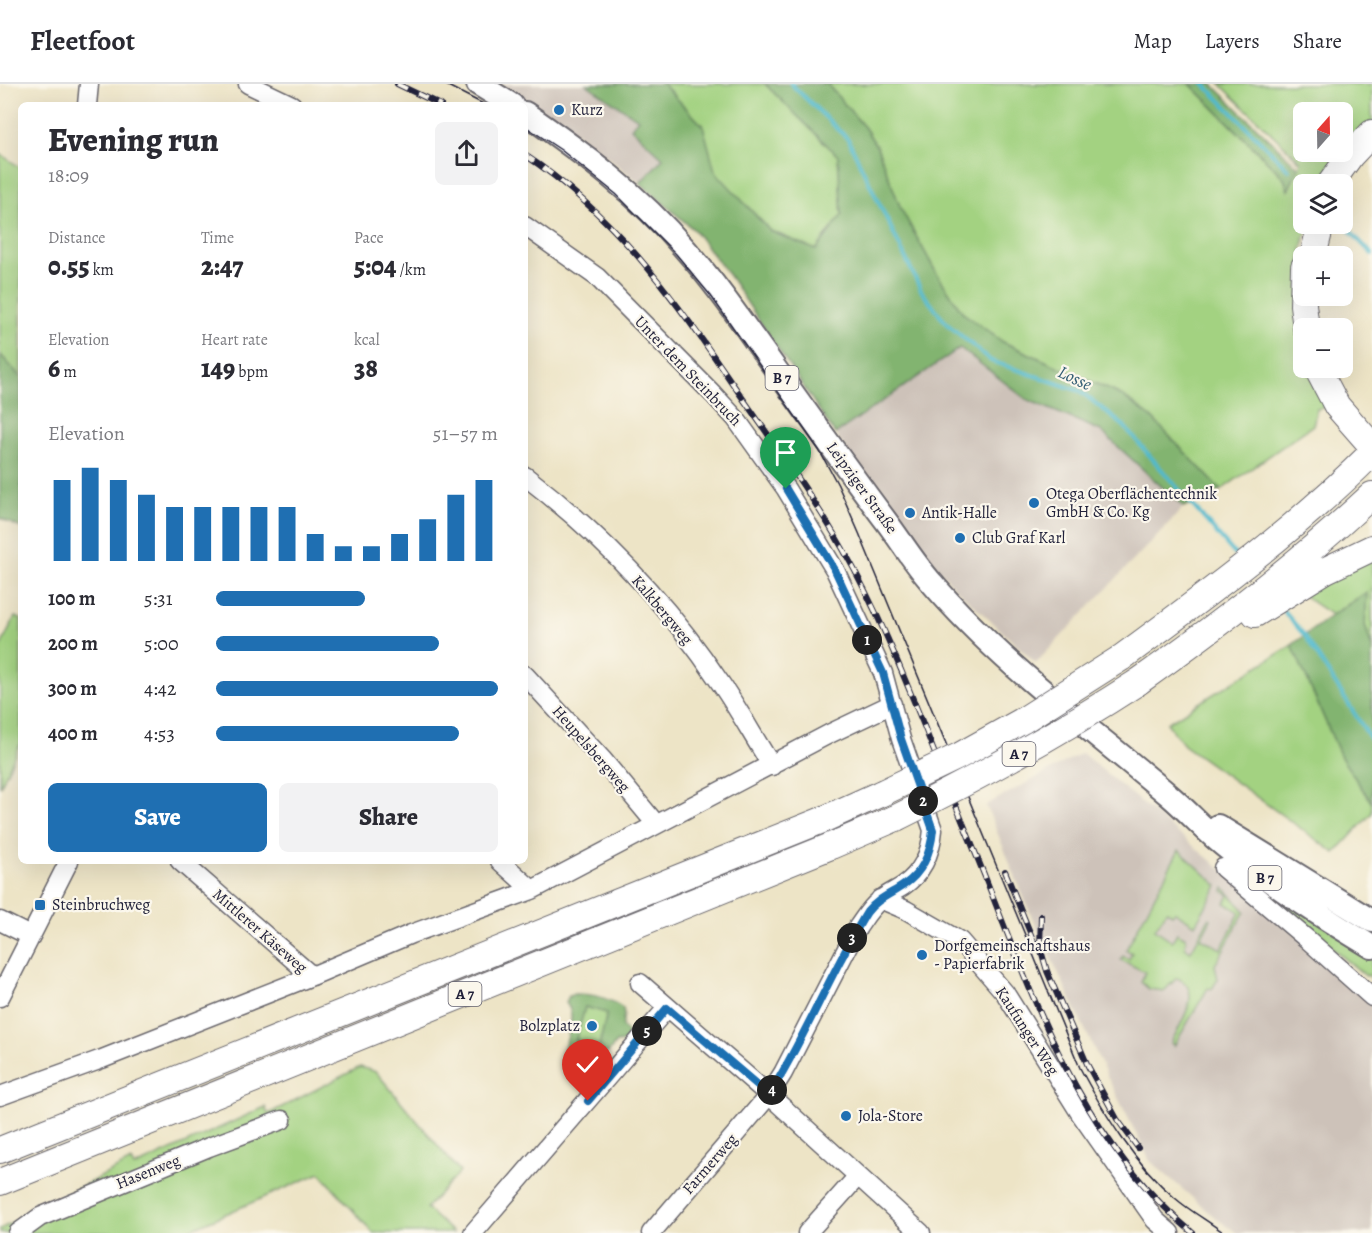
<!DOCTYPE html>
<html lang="en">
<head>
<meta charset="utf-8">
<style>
	body { margin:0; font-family:Alegreya,serif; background:#f2f2f3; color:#2b2b33; height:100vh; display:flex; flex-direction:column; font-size:22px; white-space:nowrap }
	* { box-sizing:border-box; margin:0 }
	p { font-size:20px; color:#7c7c81 }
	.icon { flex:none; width:33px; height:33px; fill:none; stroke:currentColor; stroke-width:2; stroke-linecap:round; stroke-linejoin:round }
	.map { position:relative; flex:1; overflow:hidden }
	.panel { position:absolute; left:18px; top:18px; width:510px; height:762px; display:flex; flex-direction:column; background:#fff; border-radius:9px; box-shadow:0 6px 24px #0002 }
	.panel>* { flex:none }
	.needle { width:39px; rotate:20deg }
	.controls { position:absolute; left:1293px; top:18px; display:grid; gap:12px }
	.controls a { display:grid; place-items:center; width:60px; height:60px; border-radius:9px; background:#fff; box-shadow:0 6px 24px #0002; font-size:30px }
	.pin { position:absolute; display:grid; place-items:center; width:51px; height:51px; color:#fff; margin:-62px -26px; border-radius:50% 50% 50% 0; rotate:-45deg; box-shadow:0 0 6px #0007 }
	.pin .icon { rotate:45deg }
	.km { position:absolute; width:30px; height:30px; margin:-15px; border-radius:50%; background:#222; color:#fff; font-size:16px; line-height:30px; text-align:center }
	.round { display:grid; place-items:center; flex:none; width:63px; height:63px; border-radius:9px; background:#f2f2f3 }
	.summary { display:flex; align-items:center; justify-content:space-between; height:102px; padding:0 30px }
	h1 { font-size:33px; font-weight:800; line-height:45px }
	.figures { display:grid; grid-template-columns:repeat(3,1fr); gap:9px; height:102px; padding:6px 30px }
	.figures div { display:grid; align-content:center }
	.figures b { font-size:26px; font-weight:800 }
	.figures small { font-size:16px; font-weight:400 }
	.figures p { font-size:16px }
	.chart { height:168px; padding:12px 30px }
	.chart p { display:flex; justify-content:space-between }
	.chart svg { width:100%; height:108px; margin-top:6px; stroke:#1f6fb2; stroke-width:6 }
	.action { display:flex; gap:12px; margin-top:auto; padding:12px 30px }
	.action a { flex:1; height:69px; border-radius:9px; background:#1f6fb2; color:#fff; font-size:24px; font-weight:800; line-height:69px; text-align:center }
	.action a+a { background:#f2f2f3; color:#2b2b33 }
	ul { padding:0 30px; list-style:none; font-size:20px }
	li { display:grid; grid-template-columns:96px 72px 1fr; align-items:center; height:45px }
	li i { height:15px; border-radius:8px; background:#1f6fb2 }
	header { display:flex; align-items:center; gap:36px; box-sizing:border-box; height:84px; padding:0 30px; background:#fff; border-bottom:2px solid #e1e1e2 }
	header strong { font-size:28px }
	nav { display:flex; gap:33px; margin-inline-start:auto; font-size:21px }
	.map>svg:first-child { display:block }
	.industrial { fill:#cdc2b9 }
	.green { fill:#a3d281; stroke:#627a5e; stroke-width:1.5; fill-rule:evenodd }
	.forest { fill:#82b46f; stroke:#526b55; stroke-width:1.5 }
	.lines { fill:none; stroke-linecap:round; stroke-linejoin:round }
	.stream { stroke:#4fb9cd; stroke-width:4 }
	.minor-casing { stroke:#69666c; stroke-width:21 }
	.major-casing { stroke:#69666c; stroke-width:26 }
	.highway-casing { stroke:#69666c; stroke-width:28 }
	.minor { stroke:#fff; stroke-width:18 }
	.major { stroke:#fff; stroke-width:22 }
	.highway { stroke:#fff; stroke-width:26 }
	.tram { stroke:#22223b; stroke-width:1.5 }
	.rail-casing { stroke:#22223b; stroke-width:6 }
	.rail { stroke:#fbf7ec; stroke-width:4; stroke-dasharray:11; stroke-linecap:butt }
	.highway-bridge-casing { stroke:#69666c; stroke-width:28; stroke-linecap:butt }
	.highway-bridge { stroke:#fff; stroke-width:26 }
	.route-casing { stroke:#fff; stroke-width:12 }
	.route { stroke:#1f6fb2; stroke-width:8 }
	.poi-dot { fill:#1f6fb2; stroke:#fbf7ec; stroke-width:2 }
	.labels { text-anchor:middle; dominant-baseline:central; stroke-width:4.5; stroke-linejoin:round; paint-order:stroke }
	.shield { fill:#fbf7ec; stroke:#636270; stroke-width:1.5 }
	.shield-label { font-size:15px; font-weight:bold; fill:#22223b }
	.poi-label { font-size:16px; fill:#22223b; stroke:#fbf7ec; text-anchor:start }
	.street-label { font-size:16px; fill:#22223b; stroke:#fbf7ec }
	.water-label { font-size:18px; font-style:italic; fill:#345e75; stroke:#fbf7ec }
</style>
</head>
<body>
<header>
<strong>Fleetfoot</strong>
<nav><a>Map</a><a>Layers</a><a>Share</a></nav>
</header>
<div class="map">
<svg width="1372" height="1149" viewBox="0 0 1372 1149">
	<rect width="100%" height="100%" fill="#fbf7ec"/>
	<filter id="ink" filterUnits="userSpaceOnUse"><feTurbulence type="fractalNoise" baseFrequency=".0167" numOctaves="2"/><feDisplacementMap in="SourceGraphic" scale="12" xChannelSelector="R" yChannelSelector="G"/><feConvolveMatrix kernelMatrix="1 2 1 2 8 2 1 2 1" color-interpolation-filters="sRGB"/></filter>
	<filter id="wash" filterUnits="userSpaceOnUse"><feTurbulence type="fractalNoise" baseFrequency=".008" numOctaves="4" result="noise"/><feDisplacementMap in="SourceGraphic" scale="24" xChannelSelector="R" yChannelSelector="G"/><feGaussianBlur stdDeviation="1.35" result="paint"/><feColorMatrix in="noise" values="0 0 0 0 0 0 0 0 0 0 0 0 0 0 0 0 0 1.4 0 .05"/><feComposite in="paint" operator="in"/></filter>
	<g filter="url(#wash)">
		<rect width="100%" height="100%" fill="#ede4c6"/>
		<path class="industrial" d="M501 0H586L639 35 631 44 663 74 640 99 581 52Z
			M959 264 1025 315 1101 347 1184 423 1036 579 954 503 888 424 835 350Z
			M1082 669 1270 826 1372 920V1149H1237L1216 1134 1150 1077 1107 992 1031 831 986 721Z"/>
		<path class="green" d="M663 0H765L838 72 842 131 816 166 771 147 714 87 703 42Z
			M827 0H1190L1284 94 1288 106 1301 78 1220 0H1372V43L1324 100H1304V140H1308L1301 170 1304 284H1313L1332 322 1317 325 1313 341 1221 406 1151 333 1121 311 1003 258 963 229 937 190 901 125 877 63 865 44ZM1304 28H1342V68H1304Z
			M0 70 21 84V294L0 270Z
			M1372 474V564L1365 541 1367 508 1332 531 1301 510Z
			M15 533 21 535V658L0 703V564Z
			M1292 561 1342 675 1372 719V729L1335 769 1184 661 1167 639Z
			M1179 766 1218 802 1195 841 1175 828 1172 830 1167 827 1155 845 1172 857 1177 849 1186 854 1185 864 1191 867 1209 834 1211 835 1201 854 1221 865 1240 828 1225 819 1229 811 1223 807 1224 804 1245 827 1215 881 1218 895 1212 905 1208 904 1174 962 1171 959C1180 940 1205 906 1177 894L1164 907 1149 905 1141 898 1145 888 1121 876 1123 872 1129 875 1132 869 1126 866Z
			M1269 808 1372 871V894L1368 891 1366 892 1271 813Z
			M585 923 607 929 599 962 576 956Z
			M360 983 376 988 460 1088 426 1124 453 1149H373L320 1089 182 1149H0V1146L4 1143 131 1077 134 1083 265 1023 268 1030Z"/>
		<path class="forest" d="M586 0H663L703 42 715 87 770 147 816 166 842 131 838 72 765 0H827L865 44 877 63 901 125 937 190 963 229 1003 258 1121 311 1151 333 1221 406 1184 423 1101 347 1026 315 960 264 835 350 730 193 694 146 640 99 663 74 631 44 638 35Z
			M1190 0H1212L1299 84 1288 106 1284 94Z
			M0 270 21 294V444L0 434Z
			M1367 508 1365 541 1372 564V719L1342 675 1292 561 1332 531Z
			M574 910C594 910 607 913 623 924L624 930 622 943 628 949 625 958 616 959 608 969H604L599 962 607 929 585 923 576 956 584 960 596 974 593 986 599 994 589 1005 574 992C575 985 579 981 580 974L562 970C566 958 574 939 570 926 569 923 567 921 566 918L569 912Z"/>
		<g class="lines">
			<path class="stream" d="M791 0 848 55 922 208 946 239 991 277 1080 307 1124 342 1239 475
				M1204 0 1289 86
				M1345 142 1372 170
				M1281 524 1305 552 1372 657"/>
		</g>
	</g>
	<g filter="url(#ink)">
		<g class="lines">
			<defs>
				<path id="minor" d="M248 0 292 21
					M87 21 89 0
					M525 142 597 193 713 310 736 335 786 405 835 486 883 589 901 655 933 746C931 768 922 789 903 802 895 807 886 811 879 817 870 824 865 833 858 843L783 989 769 1011 651 1149
					M525 392C599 449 667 519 719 597 738 624 754 654 772 682
					M525 591 602 675 656 740
					M180 777 312 892
					M500 777 532 806
					M1223 784 1307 855 1372 913
					M880 815 906 826 960 857 1005 909 1080 1029 1155 1136 1170 1149
					M0 837 30 852
					M640 899 769 1011 921 1149
					M0 913 69 777
					M0 1012 102 975 312 892 411 850 532 806 829 650 892 620
					M18 1149 40 1133 209 1063 282 1036
					M473 1149 667 924
					M807 1149 858 1092"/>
				<path id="major" d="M478 0 512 21
					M525 29C583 69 639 111 685 165 717 201 744 241 772 280 810 333 847 385 886 437 901 457 915 480 932 499 1002 581 1089 643 1170 712 1190 729 1207 749 1228 765 1273 802 1322 833 1372 863
					M1218 742 1372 837"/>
				<path id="highway" d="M1330 100 1351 71 1372 49
					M1313 172 1321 140
					M1304 183 1303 221 1306 244
					M1317 284 1337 322 1372 362
					M1255 530 1326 486 1372 464
					M1121 574C1208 510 1295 446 1372 369
					M1138 598C1221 539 1297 481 1372 411
					M0 1066 820 737 882 709
					M0 1098 831 762 896 734"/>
			</defs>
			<use href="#minor" class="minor-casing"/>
			<use href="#major" class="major-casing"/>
			<use href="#highway" class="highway-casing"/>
			<use href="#minor" class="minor"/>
			<use href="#major" class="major"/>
			<use href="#highway" class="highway"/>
			<path class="tram" d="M444 0 485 21
				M525 42 561 66 616 110 676 170 711 212 819 366 838 401 859 449 1080 984C1105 1031 1134 1079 1175 1114 1190 1127 1208 1137 1224 1149"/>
			<defs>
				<path id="rail" d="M397 0 441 21
					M525 71C611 128 671 209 728 293 767 350 809 406 843 465 876 523 901 585 926 647 942 689 960 731 977 773 1031 906 1077 1054 1193 1149
					M1005 787 1036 863
					M1041 832 1040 863 1047 887 1088 982 1117 1035 1138 1064"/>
			</defs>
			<use href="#rail" class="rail-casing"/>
			<use href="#rail" class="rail"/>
			<defs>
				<path id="highway-bridge" d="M882 709 959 672 1022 637 1121 574
					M896 734C979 693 1060 649 1138 598"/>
			</defs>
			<use href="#highway-bridge" class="highway-bridge-casing"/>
			<use href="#highway-bridge" class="highway-bridge"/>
		</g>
	</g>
	<g class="lines" filter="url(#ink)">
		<defs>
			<path id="route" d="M588 1017 667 924 769 1011C796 968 817 921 840 877 849 860 857 844 867 828 877 815 891 810 904 801 923 788 931 768 933 746L901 655 883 589 835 486 786 405"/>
		</defs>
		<use href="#route" class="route-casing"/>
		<use href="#route" class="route"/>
	</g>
	<g class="poi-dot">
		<circle cx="559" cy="26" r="6"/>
		<circle cx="1034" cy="419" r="6"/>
		<circle cx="910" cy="429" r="6"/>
		<circle cx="960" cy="454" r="6"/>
		<rect x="34" y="815" width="12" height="12" rx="3"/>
		<circle cx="922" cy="871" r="6"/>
		<circle cx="592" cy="942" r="6"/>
		<circle cx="846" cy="1032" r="6"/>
	</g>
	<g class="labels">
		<g class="shield">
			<rect x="765.5" y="282" width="33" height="24" rx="4.5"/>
			<rect x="1002.5" y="658" width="33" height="24" rx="4.5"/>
			<rect x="1248.5" y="782" width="33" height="24" rx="4.5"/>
			<rect x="448.5" y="898" width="33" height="24" rx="4.5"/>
		</g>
		<g class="shield-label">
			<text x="782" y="294">B 7</text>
			<text x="1019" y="670">A 7</text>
			<text x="1265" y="794">B 7</text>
			<text x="465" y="910">A 7</text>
		</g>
		<g class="poi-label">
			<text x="571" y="26">Kurz</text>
			<text x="1046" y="410">Otega Oberflächentechnik<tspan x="1046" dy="18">GmbH &amp; Co. Kg</tspan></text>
			<text x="922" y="429">Antik-Halle</text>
			<text x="972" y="454">Club Graf Karl</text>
			<text x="52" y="821">Steinbruchweg</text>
			<text x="934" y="862">Dorfgemeinschaftshaus<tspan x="934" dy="18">- Papierfabrik</tspan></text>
			<text x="580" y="942" text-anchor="end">Bolzplatz</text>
			<text x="858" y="1032">Jola-Store</text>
		</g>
		<g class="street-label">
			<text transform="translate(688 287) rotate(46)">Unter dem Steinbruch</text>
			<text transform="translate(862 404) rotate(54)">Leipziger Straße</text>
			<text transform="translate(662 526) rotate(50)">Kalkbergweg</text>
			<text transform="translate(591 665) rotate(49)">Heupelsbergweg</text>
			<text transform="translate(260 847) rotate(41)">Mittlerer Käseweg</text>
			<text transform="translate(1027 947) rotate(57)">Kaufunger Weg</text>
			<text transform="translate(710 1080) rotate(-49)">Farmerweg</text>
			<text transform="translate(148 1088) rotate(-22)">Hasenweg</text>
		</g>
		<g class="water-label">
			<text transform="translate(1075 294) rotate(25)">Losse</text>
		</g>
	</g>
</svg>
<div class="controls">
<a><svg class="needle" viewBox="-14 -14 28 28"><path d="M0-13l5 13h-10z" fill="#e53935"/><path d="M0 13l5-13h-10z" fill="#7c7c81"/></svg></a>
<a><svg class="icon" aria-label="layers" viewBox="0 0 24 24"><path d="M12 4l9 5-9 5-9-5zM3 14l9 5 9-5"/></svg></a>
<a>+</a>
<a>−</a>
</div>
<div class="pin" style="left:786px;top:405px;background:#1e9e55"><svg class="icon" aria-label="arrive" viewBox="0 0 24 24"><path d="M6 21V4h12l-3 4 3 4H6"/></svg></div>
<div class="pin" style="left:588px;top:1017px;background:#d93025"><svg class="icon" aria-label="check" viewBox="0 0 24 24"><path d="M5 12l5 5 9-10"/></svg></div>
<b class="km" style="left:867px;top:556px">1</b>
<b class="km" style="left:923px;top:717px">2</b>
<b class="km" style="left:852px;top:854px">3</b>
<b class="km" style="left:772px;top:1006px">4</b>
<b class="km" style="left:647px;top:947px">5</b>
<section class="panel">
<div class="summary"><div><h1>Evening run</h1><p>18:09</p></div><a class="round"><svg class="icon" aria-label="share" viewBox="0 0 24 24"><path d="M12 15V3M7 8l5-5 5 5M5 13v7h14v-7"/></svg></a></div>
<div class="figures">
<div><p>Distance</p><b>0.55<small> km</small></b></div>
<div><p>Time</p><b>2:47</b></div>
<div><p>Pace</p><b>5:04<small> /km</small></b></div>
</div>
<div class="figures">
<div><p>Elevation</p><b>6<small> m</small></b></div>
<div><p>Heart rate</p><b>149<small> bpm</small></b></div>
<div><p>kcal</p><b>38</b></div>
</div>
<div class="chart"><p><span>Elevation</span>51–57 m</p>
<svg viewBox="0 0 160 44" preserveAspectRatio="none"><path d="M5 44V11M15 44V6M25 44V11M35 44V17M45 44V22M55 44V22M65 44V22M75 44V22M85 44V22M95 44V33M105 44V38M115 44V38M125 44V33M135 44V27M145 44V17M155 44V11"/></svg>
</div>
<ul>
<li><b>100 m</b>5:31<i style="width:53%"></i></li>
<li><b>200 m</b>5:00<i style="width:79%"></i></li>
<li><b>300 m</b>4:42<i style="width:100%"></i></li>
<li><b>400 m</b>4:53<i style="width:86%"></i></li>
</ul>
<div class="action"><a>Save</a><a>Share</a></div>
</section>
</div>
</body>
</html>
